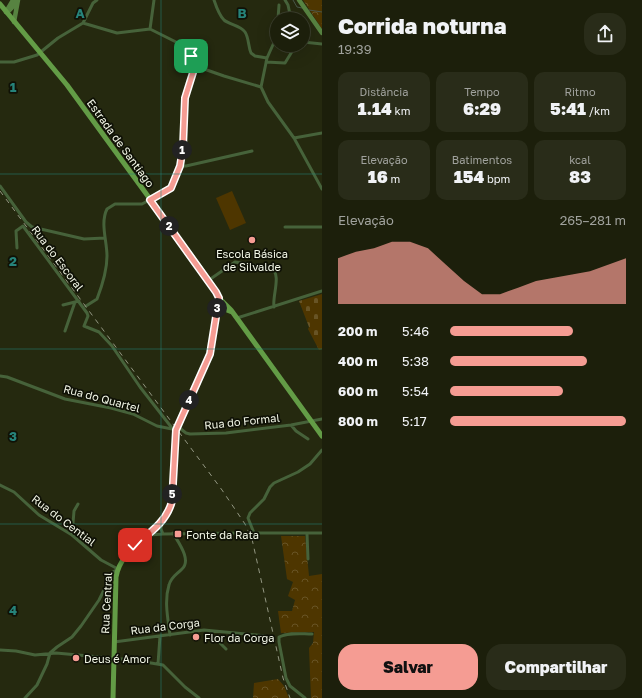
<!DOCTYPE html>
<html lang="pt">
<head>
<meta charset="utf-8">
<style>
	body { margin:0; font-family:"Golos Text",sans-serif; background:#292c19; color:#f1f3f6; height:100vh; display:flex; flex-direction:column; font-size:15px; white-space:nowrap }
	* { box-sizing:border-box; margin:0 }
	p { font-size:13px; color:#a0a29d }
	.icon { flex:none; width:22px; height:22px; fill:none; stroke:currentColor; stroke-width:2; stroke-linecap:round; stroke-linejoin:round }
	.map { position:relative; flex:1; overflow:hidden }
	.side { display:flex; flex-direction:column; background:#1c1f0b; width:320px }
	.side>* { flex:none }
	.controls { position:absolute; left:270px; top:12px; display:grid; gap:8px }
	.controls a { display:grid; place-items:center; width:40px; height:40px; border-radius:50%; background:#1c1f0b; box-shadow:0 4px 16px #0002,0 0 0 1px #3a3d2c; font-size:20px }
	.pin { position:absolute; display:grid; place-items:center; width:34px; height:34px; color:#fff; margin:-17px; border-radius:8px; box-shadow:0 2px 6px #0006 }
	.km { position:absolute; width:20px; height:20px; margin:-10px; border-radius:50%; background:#222; color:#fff; font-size:11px; line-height:20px; text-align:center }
	.round { display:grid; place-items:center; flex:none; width:42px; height:42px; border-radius:16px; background:#292c19 }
	.summary { display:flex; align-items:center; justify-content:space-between; height:68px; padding:0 16px }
	h1 { font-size:22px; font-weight:800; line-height:30px }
	.stats { display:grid; grid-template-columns:repeat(3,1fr); gap:6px; height:68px; padding:4px 16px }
	.stats div { display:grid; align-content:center; border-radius:10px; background:#292c19; text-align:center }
	.stats b { font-size:17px; font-weight:800 }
	.stats small { font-size:11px; font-weight:400 }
	.stats p { font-size:11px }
	.chart { height:112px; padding:8px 16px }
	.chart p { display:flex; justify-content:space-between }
	.chart svg { width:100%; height:72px; margin-top:4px; fill:#f59c93; opacity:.7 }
	.cta { display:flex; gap:8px; margin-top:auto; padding:8px 16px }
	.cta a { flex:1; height:46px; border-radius:16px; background:#f59c93; color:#111; font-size:16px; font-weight:800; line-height:46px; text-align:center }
	.cta a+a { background:#292c19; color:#f1f3f6 }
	ul { padding:0 16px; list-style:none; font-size:13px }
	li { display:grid; grid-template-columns:64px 48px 1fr; align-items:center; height:30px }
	li i { height:10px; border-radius:5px; background:#f59c93 }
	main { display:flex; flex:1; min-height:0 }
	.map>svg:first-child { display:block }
	.forest { fill:url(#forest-crowns) }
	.cemetery { fill:url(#cemetery-stones) }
	.pitch { fill:#4e3600 }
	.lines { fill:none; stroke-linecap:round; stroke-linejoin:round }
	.stream { stroke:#49574a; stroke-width:1 }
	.minor { stroke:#46623a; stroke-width:3 }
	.secondary { stroke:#578341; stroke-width:4.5 }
	.primary { stroke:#639c46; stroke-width:5 }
	.rail { stroke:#929681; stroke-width:1; stroke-dasharray:5 5; stroke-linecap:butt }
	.route-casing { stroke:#fff; stroke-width:8 }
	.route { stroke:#f59c93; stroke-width:5 }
	.grid { fill:none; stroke:#26837a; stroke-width:1; stroke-opacity:0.55 }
	.poi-dot { fill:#f59c93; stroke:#0f1106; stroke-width:1.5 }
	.labels { text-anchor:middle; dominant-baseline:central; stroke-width:3.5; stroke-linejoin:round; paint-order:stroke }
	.street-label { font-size:11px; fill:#f2f6e6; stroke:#0f1106 }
	.poi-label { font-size:11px; fill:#f2f6e6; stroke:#0f1106; text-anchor:start }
	.grid-label { font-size:13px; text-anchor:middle; font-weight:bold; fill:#26837a; stroke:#0f1106; stroke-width:3.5; stroke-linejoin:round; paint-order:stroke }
</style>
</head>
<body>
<main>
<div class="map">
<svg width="322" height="698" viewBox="0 0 322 698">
	<defs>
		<pattern id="forest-crowns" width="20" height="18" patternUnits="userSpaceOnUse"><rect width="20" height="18" fill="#4e3600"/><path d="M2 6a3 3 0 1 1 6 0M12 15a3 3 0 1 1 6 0" fill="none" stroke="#685425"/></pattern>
		<pattern id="cemetery-stones" width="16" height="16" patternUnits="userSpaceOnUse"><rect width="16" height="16" fill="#4e3600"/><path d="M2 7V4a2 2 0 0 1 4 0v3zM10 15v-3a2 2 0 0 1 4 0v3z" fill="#685425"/></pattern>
	</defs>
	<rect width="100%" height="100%" fill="#25290f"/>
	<path class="forest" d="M303 0H322V29Z
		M281 536H305L309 576 322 574V698H311L309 648 313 643 314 632 281 633 278 611H292L295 600 288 596 293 582 287 579Z
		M278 679 284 686 289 698H253L254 683Z"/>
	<path class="cemetery" d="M322 294V349L319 350 308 329 309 327 299 301Z"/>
	<path class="pitch" d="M232 191 246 223 230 230 216 198Z"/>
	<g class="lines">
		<path class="stream" d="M293 0 297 7 302 8
			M309 10 322 12"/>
		<path class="minor" d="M214 0C216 6 219 15 224 20 230 25 240 25 245 32 249 38 248 46 251 53L255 56 267 58
			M285 0 288 5 291 19
			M278 19 279 5
			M83 23 93 3 97 0
			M150 29 154 0
			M277 29 276 38 267 58 261 87 268 102 294 138 322 189
			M303 42 322 44
			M0 62H14L37 55 58 38 83 23 117 33 150 29 178 43 185 49 195 63 204 69 224 76 261 87
			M266 62 285 63 296 45
			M294 138 322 133
			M180 166H186L252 151
			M0 186 26 222 32 227 84 239 105 238
			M285 227H322
			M17 248 16 231 23 226 87 313 88 316 84 326 99 332 112 346 140 387 172 428
			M209 280 235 262 271 268C282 274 272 296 274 307
			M63 305 75 302
			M86 306 97 299C102 286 107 270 107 256 107 241 100 223 107 209L115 204H142L168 190 173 184 180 166 181 158 185 98 195 63
			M237 318 322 291
			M65 331 75 302 79 301
			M0 376 7 377 65 399 111 408 133 414 157 426 172 429
			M291 425 296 431 308 439
			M177 426 186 433 190 434 226 433 291 425 322 419
			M322 450 310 464 298 472 274 483 270 487 264 499 250 513 248 518 254 533H322
			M0 485 14 492 39 515 72 535 101 560 118 569
			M161 523V529L163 534 243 533
			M307 534 308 559
			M72 535 74 511 78 504
			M149 535 163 534
			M210 631 212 635 226 649
			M170 635C168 619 164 601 169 585 171 577 176 575 182 569 192 560 178 542 173 533
			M114 642 204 630 266 636
			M0 650 16 651 35 655 56 653 133 660 163 665 185 687 199 698
			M158 664 160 636
			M25 698 37 685 47 664 50 653 57 647 72 637 81 626 99 600 113 572 118 569
			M305 698 290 686 286 678 279 642V637C289 632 301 634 312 634"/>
		<path class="secondary" d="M299 0 322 33
			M6 12C11 11 13 6 16 2
			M6 12 13 0
			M14 22 18 0"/>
		<path class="primary" d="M0 4 67 85 209 280 216 291 219 298 210 354 175 430 172 501C164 534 122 543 116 577L113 698
			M219 298 231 310 322 436
			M218 303 222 308 232 312"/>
		<path class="rail" d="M0 191 222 490 245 524 252 539 283 678 290 698"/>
	</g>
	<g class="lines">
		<defs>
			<path id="route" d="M135 545C151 532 167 521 172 501L176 430 210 354 219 298 216 292 150 200 171 188 180 166 183 147 185 98 196 63 191 56"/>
		</defs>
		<use href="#route" class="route-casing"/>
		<use href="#route" class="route"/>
	</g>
	<path class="grid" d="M161 0V698M0 174H322M0 349H322M0 524H322"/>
	<g class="poi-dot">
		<circle cx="252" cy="240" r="4"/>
		<rect x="174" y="530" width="8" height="8" rx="2"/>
		<circle cx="196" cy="637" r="4"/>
		<circle cx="76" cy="658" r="4"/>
	</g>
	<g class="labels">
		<g class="street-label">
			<text transform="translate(121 143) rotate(54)">Estrada de Santiago</text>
			<text transform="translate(58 258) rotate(53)">Rua do Escoral</text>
			<text transform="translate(102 398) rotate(15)">Rua do Quartel</text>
			<text transform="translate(242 421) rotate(-6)">Rua do Formal</text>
			<text transform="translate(64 520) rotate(37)">Rua do Cential</text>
			<text transform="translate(106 603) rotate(-87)">Rua Central</text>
			<text transform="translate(165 626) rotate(-7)">Rua da Corga</text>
		</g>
		<g class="poi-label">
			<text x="252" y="253" text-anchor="middle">Escola Básica<tspan x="252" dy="13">de Silvalde</tspan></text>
			<text x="186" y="534">Fonte da Rata</text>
			<text x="204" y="637">Flor da Corga</text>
			<text x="84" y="658">Deus é Amor</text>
		</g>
	</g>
	<g class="grid-label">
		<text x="80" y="18">A</text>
		<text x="242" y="18">B</text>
		<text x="13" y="92">1</text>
		<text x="13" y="266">2</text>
		<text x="13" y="441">3</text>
		<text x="13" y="615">4</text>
	</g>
</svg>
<div class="controls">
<a><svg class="icon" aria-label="layers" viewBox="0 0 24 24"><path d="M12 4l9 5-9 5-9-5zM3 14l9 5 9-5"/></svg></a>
</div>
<div class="pin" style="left:191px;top:56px;background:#1e9e55"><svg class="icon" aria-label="arrive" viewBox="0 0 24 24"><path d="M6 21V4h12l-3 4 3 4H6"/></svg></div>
<div class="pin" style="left:135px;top:545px;background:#d93025"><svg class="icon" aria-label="check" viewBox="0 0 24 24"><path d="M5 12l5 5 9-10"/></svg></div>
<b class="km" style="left:182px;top:150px">1</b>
<b class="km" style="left:169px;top:226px">2</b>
<b class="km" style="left:217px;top:308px">3</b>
<b class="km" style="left:189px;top:400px">4</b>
<b class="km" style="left:172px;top:494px">5</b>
</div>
<section class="side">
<div class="summary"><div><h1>Corrida noturna</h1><p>19:39</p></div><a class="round"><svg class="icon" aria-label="share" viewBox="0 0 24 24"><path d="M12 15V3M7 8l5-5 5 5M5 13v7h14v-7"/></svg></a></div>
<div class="stats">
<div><p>Distância</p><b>1.14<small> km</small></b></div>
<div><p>Tempo</p><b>6:29</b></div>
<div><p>Ritmo</p><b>5:41<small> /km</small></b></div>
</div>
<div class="stats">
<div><p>Elevação</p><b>16<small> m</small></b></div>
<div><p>Batimentos</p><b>154<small> bpm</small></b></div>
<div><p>kcal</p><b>83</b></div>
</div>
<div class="chart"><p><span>Elevação</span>265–281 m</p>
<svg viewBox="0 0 160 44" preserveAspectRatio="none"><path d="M0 44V16L10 12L20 10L30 6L40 6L50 10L60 20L70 30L80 38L90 38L100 34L110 30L120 28L130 26L140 24L150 20L160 16V44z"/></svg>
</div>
<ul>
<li><b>200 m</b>5:46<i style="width:70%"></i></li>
<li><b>400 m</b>5:38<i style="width:78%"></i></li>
<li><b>600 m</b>5:54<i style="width:64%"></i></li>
<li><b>800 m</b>5:17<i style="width:100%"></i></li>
</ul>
<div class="cta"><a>Salvar</a><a>Compartilhar</a></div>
</section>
</main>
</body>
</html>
